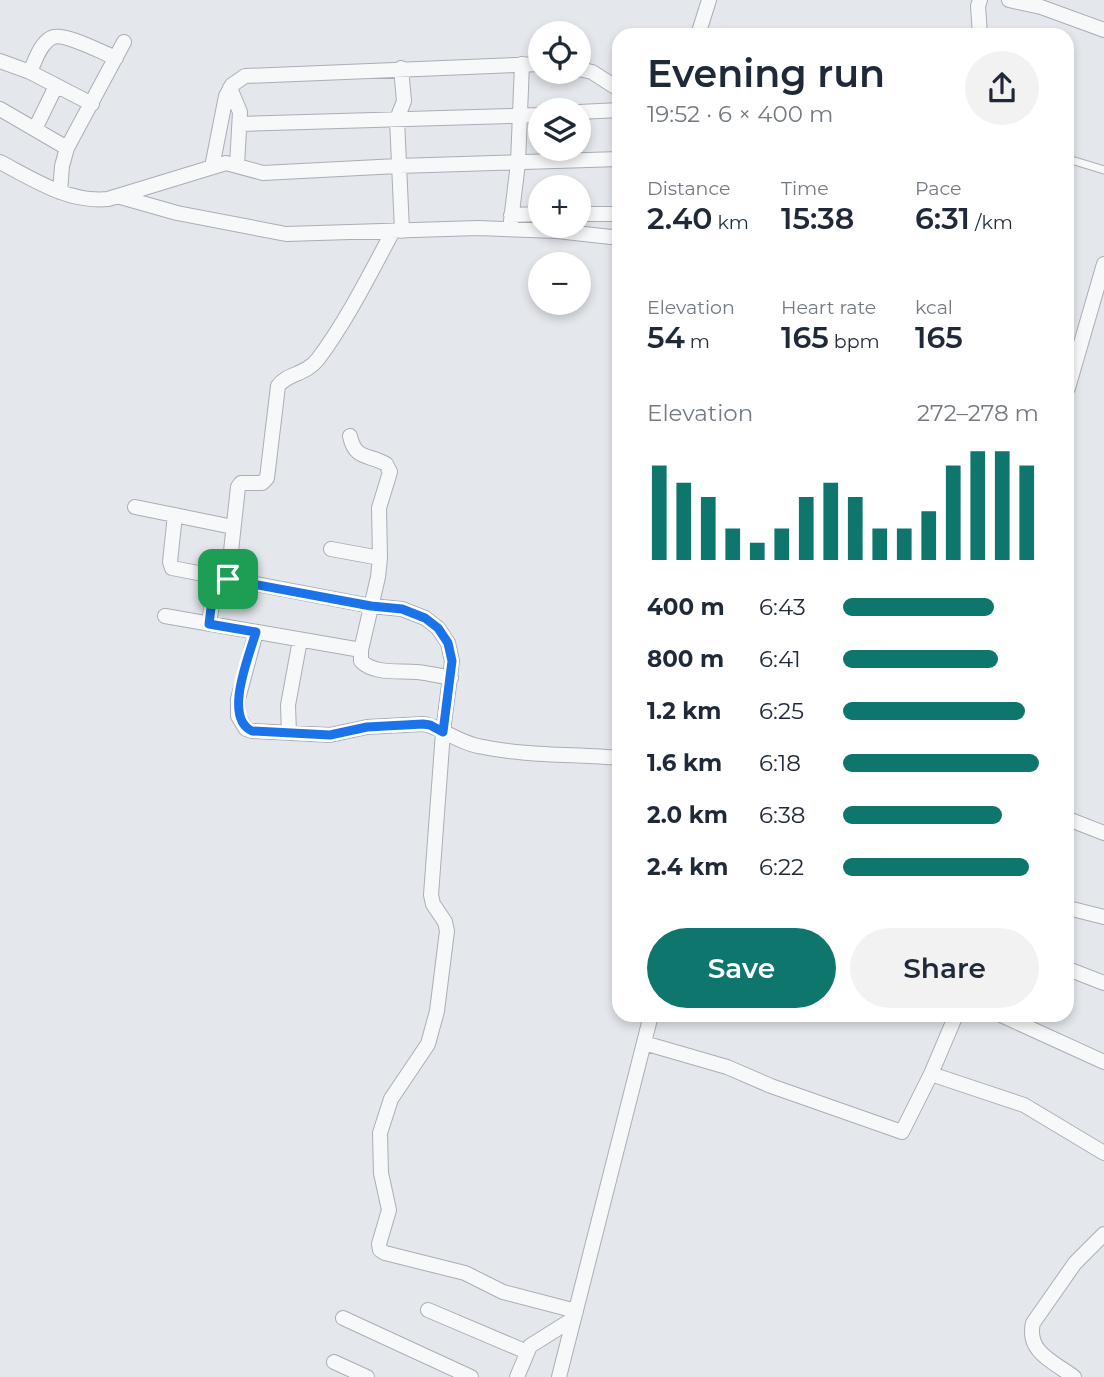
<!DOCTYPE html>
<html lang="en">
<head>
<meta charset="utf-8">
<style>
	body { margin:0; font-family:Montserrat,sans-serif; background:#f2f2f3; color:#1f2937; height:100vh; display:flex; flex-direction:column; font-size:26px; white-space:nowrap }
	* { box-sizing:border-box; margin:0 }
	p { font-size:23px; color:#747a83 }
	.icon { flex:none; width:38px; height:38px; fill:none; stroke:currentColor; stroke-width:2; stroke-linecap:round; stroke-linejoin:round }
	.map { position:relative; flex:1; overflow:hidden }
	.sheet { position:absolute; left:612px; top:28px; width:462px; height:994px; display:flex; flex-direction:column; background:#fff; border-radius:21px; box-shadow:0 4px 10px #0003 }
	.sheet>* { flex:none }
	.controls { position:absolute; left:528px; top:21px; display:grid; gap:14px }
	.controls a { display:grid; place-items:center; width:63px; height:63px; border-radius:50%; background:#fff; box-shadow:0 4px 10px #0003; font-size:35px }
	.pin { position:absolute; display:grid; place-items:center; width:60px; height:60px; color:#fff; margin:-30px; border-radius:14px; box-shadow:0 4px 10px #0006 }
	.round { display:grid; place-items:center; flex:none; width:74px; height:74px; border-radius:37px; background:#f2f2f3 }
	.headline { display:flex; align-items:center; justify-content:space-between; height:119px; padding:0 35px }
	h1 { font-size:38px; font-weight:600; line-height:52px }
	.stats { display:grid; grid-template-columns:repeat(3,1fr); gap:10px; height:119px; padding:7px 35px }
	.stats div { display:grid; align-content:center }
	.stats b { font-size:30px; font-weight:600 }
	.stats small { font-size:19px; font-weight:400 }
	.stats p { font-size:19px }
	.chart { height:196px; padding:14px 35px }
	.chart p { display:flex; justify-content:space-between }
	.chart svg { width:100%; height:126px; margin-top:7px; stroke:#0f766e; stroke-width:6 }
	.cta { display:flex; gap:14px; margin-top:auto; padding:14px 35px }
	.cta a { flex:1; height:80px; border-radius:42px; background:#0f766e; color:#fff; font-size:28px; font-weight:600; line-height:80px; text-align:center }
	.cta a+a { background:#f2f2f3; color:#1f2937 }
	ul { padding:0 35px; list-style:none; font-size:23px }
	li { display:grid; grid-template-columns:112px 84px 1fr; align-items:center; height:52px }
	li i { height:18px; border-radius:9px; background:#0f766e }
	.map>svg:first-child { display:block }
	.lines { fill:none; stroke-linecap:round; stroke-linejoin:round }
	.service-casing { stroke:#a9aeb7; stroke-width:9 }
	.minor-casing { stroke:#a9aeb7; stroke-width:16 }
	.service { stroke:#f7f8fa; stroke-width:7 }
	.minor { stroke:#f7f8fa; stroke-width:14 }
	.route-casing { stroke:#fff; stroke-width:14 }
	.route { stroke:#1a73e8; stroke-width:9 }
</style>
</head>
<body>
<div class="map">
<svg width="1104" height="1377" viewBox="0 0 1104 1377">
	<rect width="100%" height="100%" fill="#e4e7ec"/>
	<g class="lines">
		<defs>
			<path id="service" d="M1068 159 1104 170"/>
			<path id="minor" d="M1009 0 1041 7 1104 30
				M698 35 709 0
				M980 35 978 6 980 0
				M0 61 30 72 92 104
				M401 68 404 101 397 119 402 231
				M579 69 592 72 620 90
				M30 72C35 61 40 44 51 38 62 31 103 53 116 58
				M230 88 240 112 237 165
				M0 109 67 148
				M579 112 620 110
				M240 124 541 115
				M35 129 56 86
				M0 162C34 180 69 203 108 199L226 163 263 173 398 166 620 159
				M212 167 226 96 232 85 245 76 541 64
				M60 192 62 166 67 148 124 42
				M117 196 177 213 286 234 478 228 557 231 611 237 620 235
				M579 214H620
				M511 215 541 214
				M510 229 518 163 522 64
				M1068 388 1104 264
				M350 436C355 460 368 454 386 464L390 472 379 508 380 558 378 577 361 650V661C375 675 400 670 417 672 428 673 440 676 451 678
				M135 507 233 527
				M175 515 170 562 172 568 371 606 402 609 425 618 438 628 448 643 452 661 443 732 431 895 433 904 445 922 447 931 437 1011 428 1044 391 1099 380 1133 381 1173 389 1210 379 1244 380 1250 385 1253 465 1273 503 1292 576 1311
				M331 549 380 558
				M228 579 238 487 241 483H262L267 478 278 386C287 373 306 375 318 359 347 320 370 274 393 231
				M165 616 361 650
				M209 624 216 577
				M256 632 238 699V716L246 729 252 731 330 735 367 727 423 724C439 726 457 742 478 746 524 756 573 754 620 758
				M289 733 288 705 300 640
				M1068 819 1104 833
				M1068 908 1104 917
				M1068 969 1104 983
				M1001 1015 1104 1062
				M644 1043 727 1067 771 1086 902 1132 931 1074 956 1015
				M931 1074 1024 1105 1104 1153
				M428 1310 527 1352
				M343 1318 471 1377
				M334 1362 367 1377
				M517 1377 530 1346 573 1319
				M559 1377 651 1015
				M1074 1377C1054 1362 1026 1352 1033 1323L1075 1263 1104 1234"/>
		</defs>
		<use href="#service" class="service-casing"/>
		<use href="#minor" class="minor-casing"/>
		<use href="#service" class="service"/>
		<use href="#minor" class="minor"/>
	</g>
	<g class="lines">
		<defs>
			<path id="route" d="M215 577 371 606 402 609 425 618 438 628 448 643 452 661 443 732 430 725 423 724 367 727 330 735 252 731C223 718 249 656 256 632L209 624Z"/>
		</defs>
		<use href="#route" class="route-casing"/>
		<use href="#route" class="route"/>
	</g>
</svg>
<div class="controls">
<a><svg class="icon" aria-label="locate" viewBox="0 0 24 24"><circle cx="12" cy="12" r="6"/><path d="M12 2v4M12 18v4M2 12h4M18 12h4"/></svg></a>
<a><svg class="icon" aria-label="layers" viewBox="0 0 24 24"><path d="M12 4l9 5-9 5-9-5zM3 14l9 5 9-5"/></svg></a>
<a>+</a>
<a>−</a>
</div>
<div class="pin" style="left:228px;top:579px;background:#1e9e55"><svg class="icon" aria-label="arrive" viewBox="0 0 24 24"><path d="M6 21V4h12l-3 4 3 4H6"/></svg></div>
<section class="sheet">
<div class="headline"><div><h1>Evening run</h1><p>19:52 · 6 × 400 m</p></div><a class="round"><svg class="icon" aria-label="share" viewBox="0 0 24 24"><path d="M12 15V3M7 8l5-5 5 5M5 13v7h14v-7"/></svg></a></div>
<div class="stats">
<div><p>Distance</p><b>2.40<small> km</small></b></div>
<div><p>Time</p><b>15:38</b></div>
<div><p>Pace</p><b>6:31<small> /km</small></b></div>
</div>
<div class="stats">
<div><p>Elevation</p><b>54<small> m</small></b></div>
<div><p>Heart rate</p><b>165<small> bpm</small></b></div>
<div><p>kcal</p><b>165</b></div>
</div>
<div class="chart"><p><span>Elevation</span>272–278 m</p>
<svg viewBox="0 0 160 44" preserveAspectRatio="none"><path d="M5 44V11M15 44V17M25 44V22M35 44V33M45 44V38M55 44V33M65 44V22M75 44V17M85 44V22M95 44V33M105 44V33M115 44V27M125 44V11M135 44V6M145 44V6M155 44V11"/></svg>
</div>
<ul>
<li><b>400 m</b>6:43<i style="width:77%"></i></li>
<li><b>800 m</b>6:41<i style="width:79%"></i></li>
<li><b>1.2 km</b>6:25<i style="width:93%"></i></li>
<li><b>1.6 km</b>6:18<i style="width:100%"></i></li>
<li><b>2.0 km</b>6:38<i style="width:81%"></i></li>
<li><b>2.4 km</b>6:22<i style="width:95%"></i></li>
</ul>
<div class="cta"><a>Save</a><a>Share</a></div>
</section>
</div>
</body>
</html>
